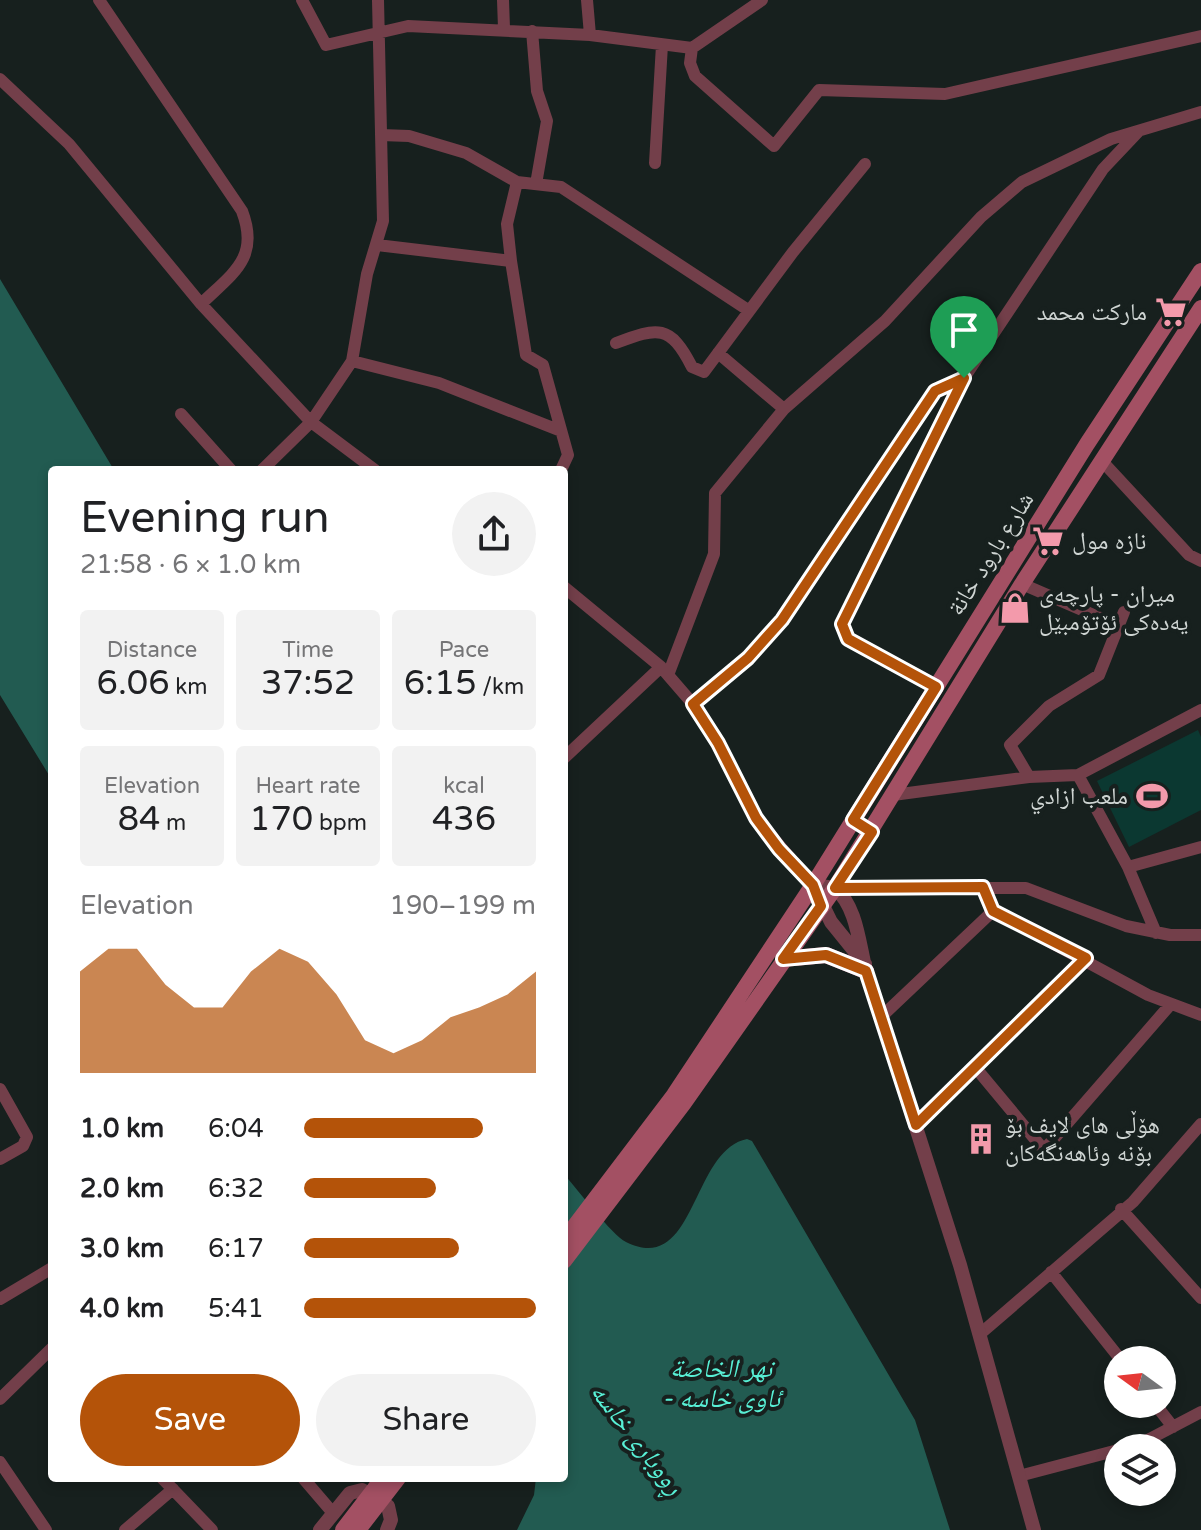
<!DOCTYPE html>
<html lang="en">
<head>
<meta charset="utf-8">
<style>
	body { margin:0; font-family:"Varela Round","Noto Naskh Arabic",sans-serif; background:#f2f2f2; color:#202124; height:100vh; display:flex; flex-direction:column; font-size:30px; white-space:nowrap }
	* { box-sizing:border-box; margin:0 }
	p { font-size:26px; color:#757577 }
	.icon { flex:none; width:44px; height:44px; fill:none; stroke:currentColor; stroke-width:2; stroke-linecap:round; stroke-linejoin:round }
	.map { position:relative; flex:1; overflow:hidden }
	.side { position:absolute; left:48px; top:466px; width:520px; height:1016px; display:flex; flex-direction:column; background:#fff; border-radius:8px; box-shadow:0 4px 12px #0003 }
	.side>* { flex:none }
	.needle { width:52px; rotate:285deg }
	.tools { position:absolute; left:1104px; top:1346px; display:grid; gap:16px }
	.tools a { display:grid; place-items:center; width:72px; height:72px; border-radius:50%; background:#fff; box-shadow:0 4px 12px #0003; font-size:40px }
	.pin { position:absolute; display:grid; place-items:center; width:68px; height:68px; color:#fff; margin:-82px -34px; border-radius:50% 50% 50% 0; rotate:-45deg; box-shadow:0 0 8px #0007 }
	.pin .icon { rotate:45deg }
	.round { display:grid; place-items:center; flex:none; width:84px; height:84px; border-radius:42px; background:#f2f2f2 }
	.head { display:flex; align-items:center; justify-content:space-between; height:136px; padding:0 32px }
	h1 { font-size:44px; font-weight:600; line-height:60px }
	.stats { display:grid; grid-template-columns:repeat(3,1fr); gap:12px; height:136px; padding:8px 32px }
	.stats div { display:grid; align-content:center; border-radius:8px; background:#f2f2f2; text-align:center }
	.stats b { font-size:34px; font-weight:600 }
	.stats small { font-size:22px; font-weight:400 }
	.stats p { font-size:22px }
	.chart { height:224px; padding:16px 32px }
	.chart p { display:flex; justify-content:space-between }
	.chart svg { width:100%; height:144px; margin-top:8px; fill:#b45309; opacity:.7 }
	.primary-button { display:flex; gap:16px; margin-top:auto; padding:16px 32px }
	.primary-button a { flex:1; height:92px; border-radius:48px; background:#b45309; color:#fff; font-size:32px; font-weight:600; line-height:92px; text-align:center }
	.primary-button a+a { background:#f2f2f2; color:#202124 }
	ul { padding:0 32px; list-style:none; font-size:26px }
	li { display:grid; grid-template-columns:128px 96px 1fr; align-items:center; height:60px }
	li i { height:20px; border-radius:10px; background:#b45309 }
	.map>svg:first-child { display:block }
	.green { fill:#0b3831 }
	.water { fill:#225b51 }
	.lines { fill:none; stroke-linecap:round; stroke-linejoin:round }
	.minor { stroke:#733f4a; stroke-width:12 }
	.tertiary { stroke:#733f4a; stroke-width:14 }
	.secondary { stroke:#a35063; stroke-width:16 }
	.secondary-bridge { stroke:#a35063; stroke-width:16 }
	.route-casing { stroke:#fff; stroke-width:16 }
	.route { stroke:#b45309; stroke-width:10 }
	.labels { text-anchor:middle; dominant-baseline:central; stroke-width:8; stroke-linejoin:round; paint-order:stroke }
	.poi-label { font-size:24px; fill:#cfd5d3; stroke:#17201e; text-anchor:start }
	.street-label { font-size:24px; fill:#cfd5d3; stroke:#17201e }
	.water-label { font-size:26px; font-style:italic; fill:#58f0d6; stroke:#17201e }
</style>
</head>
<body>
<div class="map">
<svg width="1201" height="1530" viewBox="0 0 1201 1530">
	<rect width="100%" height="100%" fill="#17201e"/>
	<path class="green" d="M1198 730 1201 737V810L1129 847 1097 781Z"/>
	<path class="water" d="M0 279 114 470H52V780L0 695Z
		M747 1139 752 1141 915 1420 950 1530H517L534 1495 536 1478H564V1174C577 1189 612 1235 626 1242 696 1277 691 1150 747 1139Z"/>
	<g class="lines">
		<path class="minor" d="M99 0 242 211C260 258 233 273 201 304
			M302 0 326 45 408 26 590 35 692 48
			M503 0 504 28
			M587 0 590 35
			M762 0 692 48 690 63 695 76 774 146 819 90 945 94 1201 36
			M532 31 537 91 547 121 536 184
			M0 79 69 144 201 304 311 422 375 470
			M381 135 409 136 466 153 517 182 561 187 748 310
			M655 163 662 45
			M377 245 511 261 526 355 543 365 568 455 561 470
			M511 261 507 224 517 182
			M616 343C658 327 670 324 692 367L704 372 793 252 865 164
			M718 353 784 409
			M352 361 439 383 561 431
			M181 414 231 470
			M1102 461 1189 555 1201 561
			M262 470 311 422 352 361 367 274 383 221 378 0
			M1022 584 1119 626
			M564 587 661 667 693 704 718 743 756 818 813 885
			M668 675 714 554 715 493 784 409 885 321 981 217 1022 182 1111 139 1201 112
			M936 687 848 639 842 624 964 378 1103 169 1138 132
			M693 704 748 658 782 620 935 391 964 378
			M564 758 661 667
			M1078 775 1128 867 1156 933
			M1029 777 1010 745 1049 706 1099 675 1124 612
			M893 795 1029 777 1078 775 1201 710
			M1128 867 1201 847
			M983 887 993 911 1148 995 1201 1015
			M835 888H1026L1126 926 1170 935H1201
			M881 1017 993 911
			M975 1067 1044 1150 1170 1005
			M0 1089 27 1137 23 1146 0 1159
			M916 1125 1086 958
			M1121 1209 1201 1298
			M1051 1272 1121 1360
			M0 1299 52 1268
			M980 1334 1133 1202 1201 1124
			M0 1399 52 1348
			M1155 1404 1173 1427
			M1125 1448 1140 1444 1201 1412
			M0 1462 46 1530
			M1019 1476 1118 1450
			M162 1478 212 1530
			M303 1478 333 1513
			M125 1530 173 1489"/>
		<path class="tertiary" d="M865 964 831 922 813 885 835 888C857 907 859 944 866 971L960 1265 1034 1530
			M320 1530 350 1493 362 1490 388 1506 391 1520 387 1530"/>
		<path class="secondary" d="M783 959 826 955 866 971
			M564 1240 674 1095 813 885 1087 444 1201 271
			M564 1261 684 1103 835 888 1022 584 1201 308"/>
		<path class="secondary-bridge" d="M343 1530 383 1478
			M358 1530 398 1478"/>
	</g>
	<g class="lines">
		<defs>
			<path id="route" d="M964 378 842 624 848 639 936 687 853 820 872 832 835 888 983 887 993 911 1086 958 916 1125 866 971 826 955 783 959 821 906 813 885 779 849 756 818 718 743 693 704 748 658 782 620 935 391Z"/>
		</defs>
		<use href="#route" class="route-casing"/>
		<use href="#route" class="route"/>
	</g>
	<defs>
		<symbol id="supermarket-bare" viewBox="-9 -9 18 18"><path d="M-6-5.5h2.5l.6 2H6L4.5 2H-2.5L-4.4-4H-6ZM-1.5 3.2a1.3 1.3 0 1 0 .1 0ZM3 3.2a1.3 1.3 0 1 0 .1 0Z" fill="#f39aab" stroke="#17201e" stroke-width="2.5" paint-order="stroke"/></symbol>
		<symbol id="shop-bare" viewBox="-9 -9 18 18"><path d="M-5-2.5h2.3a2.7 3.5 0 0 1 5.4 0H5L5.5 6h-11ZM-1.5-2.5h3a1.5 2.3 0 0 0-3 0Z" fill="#f39aab" stroke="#17201e" stroke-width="2.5" paint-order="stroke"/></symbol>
		<symbol id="stadium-bare" viewBox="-9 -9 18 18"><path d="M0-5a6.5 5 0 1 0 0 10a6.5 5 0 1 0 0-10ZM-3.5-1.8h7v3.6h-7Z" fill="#f39aab" stroke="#17201e" stroke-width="2.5" paint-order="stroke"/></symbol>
		<symbol id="building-bare" viewBox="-9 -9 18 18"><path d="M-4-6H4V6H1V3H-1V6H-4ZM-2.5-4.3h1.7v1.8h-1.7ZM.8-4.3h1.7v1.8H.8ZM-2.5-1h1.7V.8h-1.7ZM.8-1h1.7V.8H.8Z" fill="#f39aab" stroke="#17201e" stroke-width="2.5" paint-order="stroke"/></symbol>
	</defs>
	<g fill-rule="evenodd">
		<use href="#supermarket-bare" x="1149" y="290" width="44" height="44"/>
		<use href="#supermarket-bare" x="1026" y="519" width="44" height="44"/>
		<use href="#shop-bare" x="993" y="586" width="44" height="44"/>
		<use href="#stadium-bare" x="1130" y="774" width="44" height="44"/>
		<use href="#building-bare" x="959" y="1117" width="44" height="44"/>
	</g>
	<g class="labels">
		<g class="poi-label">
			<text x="1147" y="312" text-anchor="end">ماركت محمد</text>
			<text x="1072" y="541">نازه مول</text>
			<text x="1039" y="594">میران - پارچەی<tspan x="1039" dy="28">یەدەکی ئۆتۆمبێل</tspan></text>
			<text x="1128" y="796" text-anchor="end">ملعب ازادي</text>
			<text x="1005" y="1125">هۆڵی های لایف بۆ<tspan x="1005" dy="28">بۆنە وئاهەنگەکان</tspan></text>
		</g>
		<g class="street-label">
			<text transform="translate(991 554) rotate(-58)">شارع بارود خانة</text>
		</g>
		<g class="water-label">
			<text x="721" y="1368">نهر الخاصة<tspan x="721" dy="30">- ئاوی خاسە</tspan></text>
			<text transform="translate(637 1439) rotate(52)">ڕووباری خاسە</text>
		</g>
	</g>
</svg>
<div class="tools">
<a><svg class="needle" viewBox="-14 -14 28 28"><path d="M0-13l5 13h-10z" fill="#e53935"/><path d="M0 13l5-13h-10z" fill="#757577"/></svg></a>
<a><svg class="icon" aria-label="layers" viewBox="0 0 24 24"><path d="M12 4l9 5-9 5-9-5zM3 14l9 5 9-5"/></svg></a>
</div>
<div class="pin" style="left:964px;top:378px;background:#1e9e55"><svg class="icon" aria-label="arrive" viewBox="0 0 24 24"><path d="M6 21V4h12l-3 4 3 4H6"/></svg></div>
<section class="side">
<div class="head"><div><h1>Evening run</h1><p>21:58 · 6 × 1.0 km</p></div><a class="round"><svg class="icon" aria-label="share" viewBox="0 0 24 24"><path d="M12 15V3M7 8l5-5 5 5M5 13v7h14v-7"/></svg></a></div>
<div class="stats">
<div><p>Distance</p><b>6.06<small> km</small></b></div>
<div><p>Time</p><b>37:52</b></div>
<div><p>Pace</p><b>6:15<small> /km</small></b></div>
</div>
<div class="stats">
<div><p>Elevation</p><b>84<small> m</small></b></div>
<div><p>Heart rate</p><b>170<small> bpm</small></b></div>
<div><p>kcal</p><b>436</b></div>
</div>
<div class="chart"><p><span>Elevation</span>190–199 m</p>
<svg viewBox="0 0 160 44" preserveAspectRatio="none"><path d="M0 44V13L10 6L20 6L30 17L40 24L50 24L60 13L70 6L80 10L90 20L100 34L110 38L120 34L130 27L140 24L150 20L160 13V44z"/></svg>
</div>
<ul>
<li><b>1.0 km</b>6:04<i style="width:77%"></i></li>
<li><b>2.0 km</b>6:32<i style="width:57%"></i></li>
<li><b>3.0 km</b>6:17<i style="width:67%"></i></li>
<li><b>4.0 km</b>5:41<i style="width:100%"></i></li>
</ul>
<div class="primary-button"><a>Save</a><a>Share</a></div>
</section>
</div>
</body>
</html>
